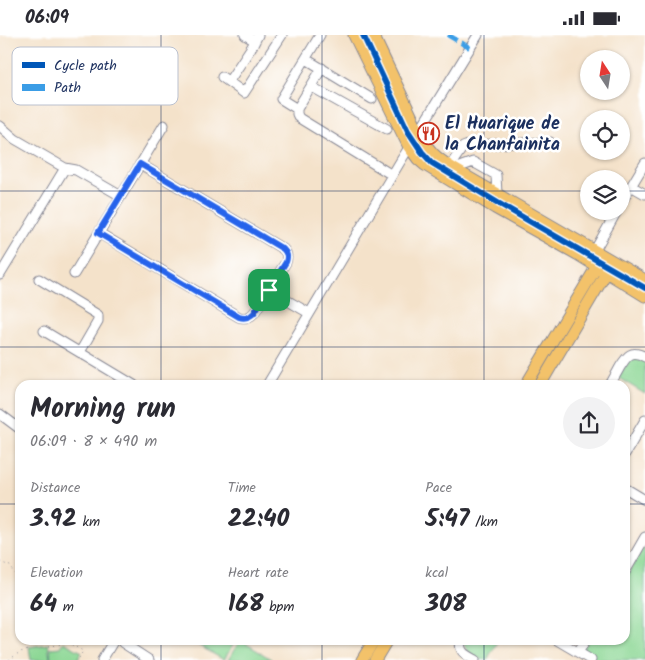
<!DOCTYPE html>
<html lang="en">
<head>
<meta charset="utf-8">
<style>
	body { margin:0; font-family:Kalam,sans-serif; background:#f2f2f3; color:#2b2b33; height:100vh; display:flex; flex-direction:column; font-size:19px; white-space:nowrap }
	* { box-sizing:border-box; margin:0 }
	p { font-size:16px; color:#7c7c81 }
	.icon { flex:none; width:28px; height:28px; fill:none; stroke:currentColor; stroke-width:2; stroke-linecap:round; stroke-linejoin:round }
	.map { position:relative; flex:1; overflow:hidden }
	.sheet { position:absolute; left:15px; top:345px; width:615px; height:265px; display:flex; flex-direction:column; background:#fff; border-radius:15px; box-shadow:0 1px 4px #0004 }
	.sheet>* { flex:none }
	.needle { width:32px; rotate:348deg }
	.tools { position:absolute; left:580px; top:15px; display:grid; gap:10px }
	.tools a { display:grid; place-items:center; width:50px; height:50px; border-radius:50%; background:#fff; box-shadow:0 1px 4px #0004; font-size:25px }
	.pin { position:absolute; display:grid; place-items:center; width:42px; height:42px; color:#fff; margin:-21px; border-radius:10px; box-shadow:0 2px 8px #0006 }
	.round { display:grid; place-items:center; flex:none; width:52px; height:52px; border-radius:26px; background:#f2f2f3 }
	.overview { display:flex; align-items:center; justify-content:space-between; height:85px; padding:0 15px }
	h1 { font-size:28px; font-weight:700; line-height:38px }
	.metrics { display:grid; grid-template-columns:repeat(3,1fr); gap:8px; height:85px; padding:5px 15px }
	.metrics div { display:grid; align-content:center }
	.metrics b { font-size:25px; font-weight:700 }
	.metrics small { font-size:14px; font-weight:400 }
	.metrics p { font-size:14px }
	.status { display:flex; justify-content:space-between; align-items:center; height:35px; padding:0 25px; background:#fff; direction:ltr }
	.status svg { height:14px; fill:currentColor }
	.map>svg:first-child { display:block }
	.green { fill:#8cd794; stroke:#548379 }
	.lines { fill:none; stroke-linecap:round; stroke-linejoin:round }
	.minor-casing { stroke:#888894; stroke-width:11 }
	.major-casing { stroke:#888894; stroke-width:13 }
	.path { stroke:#888894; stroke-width:1; stroke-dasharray:1 4; stroke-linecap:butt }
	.minor { stroke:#fff; stroke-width:9 }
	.major { stroke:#f3c26a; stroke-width:11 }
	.quiet { stroke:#3b9de6; stroke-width:5; stroke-dasharray:10 5; stroke-linecap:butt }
	.cycleway-casing { stroke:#fff; stroke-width:9 }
	.cycleway { stroke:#0057b8; stroke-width:6 }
	.route-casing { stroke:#fff; stroke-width:10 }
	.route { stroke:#2563eb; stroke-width:6 }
	.grid { fill:none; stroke:#1b2f5e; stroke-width:1; stroke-opacity:0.55 }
	.labels { text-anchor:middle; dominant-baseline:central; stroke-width:5; stroke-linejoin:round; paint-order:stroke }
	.poi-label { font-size:18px; font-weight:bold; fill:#1b2f5e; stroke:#fff; text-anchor:start }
	.key { fill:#fff; stroke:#bbc1cf; stroke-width:1 }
	.key-label { font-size:14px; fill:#1b2f5e }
</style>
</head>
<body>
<div class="status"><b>06:09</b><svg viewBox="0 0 49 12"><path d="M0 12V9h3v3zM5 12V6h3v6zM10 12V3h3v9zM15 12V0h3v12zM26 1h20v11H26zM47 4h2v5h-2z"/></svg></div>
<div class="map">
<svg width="645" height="625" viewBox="0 0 645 625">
	<rect width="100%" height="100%" fill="#fff"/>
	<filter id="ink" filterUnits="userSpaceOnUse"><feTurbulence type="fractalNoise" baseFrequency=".02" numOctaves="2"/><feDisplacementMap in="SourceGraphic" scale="10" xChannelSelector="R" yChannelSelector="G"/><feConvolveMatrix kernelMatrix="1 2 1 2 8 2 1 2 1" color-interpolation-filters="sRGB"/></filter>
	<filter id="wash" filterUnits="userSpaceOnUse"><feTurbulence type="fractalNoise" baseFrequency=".0096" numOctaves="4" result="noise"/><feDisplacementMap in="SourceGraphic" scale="20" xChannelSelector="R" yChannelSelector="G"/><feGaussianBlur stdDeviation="1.12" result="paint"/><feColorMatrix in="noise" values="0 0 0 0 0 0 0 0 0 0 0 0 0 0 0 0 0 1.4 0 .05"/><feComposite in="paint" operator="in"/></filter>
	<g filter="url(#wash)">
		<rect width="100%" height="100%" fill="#f4e2ca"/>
		<path class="green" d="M633 321 645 325V359L617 342Z
			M645 509V625H596L584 618 583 614 588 605H625V543Z
			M191 605H236L224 625 191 606Z
			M240 605 271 624V625H228Z
			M464 605H498L487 625C476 625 464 617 464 605Z
			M63 607 82 617 77 625H51L50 613 60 612Z
			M48 609 50 625H31L29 612Z"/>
	</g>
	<g filter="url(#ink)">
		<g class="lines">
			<defs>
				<path id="minor" d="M245 0 255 6
					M306 24 372 64
					M322 33 297 74V79L299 83 392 140
					M222 42 244 58 282 0
					M229 46 253 10 258 0
					M312 52 387 94
					M297 74 281 64 320 0
					M0 91 15 104 65 133 76 135 121 161
					M450 131 463 112 468 110 550 107
					M454 134 473 127 496 140 497 159
					M631 151 645 159
					M621 168 645 128
					M99 198 239 282C245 284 249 283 254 278L286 227C288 221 287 218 283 214L140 129
					M595 215 617 176
					M74 239 164 90
					M0 240 65 133
					M39 244 98 280V286L80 317
					M269 255 309 278
					M44 296 134 350
					M267 350 400 127 478 0
					M610 350C613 344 617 338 620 332 627 321 631 314 645 322
					M0 379 20 394
					M625 419 645 385
					M625 453 645 465
					M625 537 645 502
					M461 605C458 617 466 620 475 625
					M557 605 591 625
					M123 608 149 625
					M578 617 586 605
					M102 625 114 605"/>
				<path id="major" d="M354 0 409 112 418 124 425 130 495 173 577 219 645 261
					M373 0 419 97C429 117 435 122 454 134L645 245
					M526 350 600 226
					M540 350 609 233
					M362 625 374 605
					M375 625 387 605"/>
			</defs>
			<use href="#minor" class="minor-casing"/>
			<use href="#major" class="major-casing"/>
			<path class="path" d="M0 527 10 531 20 546
				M63 605 83 616 78 625
				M73 610 76 605
				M49 611 59 610 62 605
				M9 625 20 617 28 615"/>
			<use href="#minor" class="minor"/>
			<use href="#major" class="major"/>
			<path class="quiet" d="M448 0 470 13"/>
			<defs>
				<path id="cycleway" d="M363 0 408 96 422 117 432 128 498 168 645 253"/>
			</defs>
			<use href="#cycleway" class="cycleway-casing"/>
			<use href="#cycleway" class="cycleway"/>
		</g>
	</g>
	<g class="lines" filter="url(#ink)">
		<defs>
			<path id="route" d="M140 129 283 214C287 218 288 221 286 227L254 278C249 283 245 284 239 282L98 198Z"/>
		</defs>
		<use href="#route" class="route-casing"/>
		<use href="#route" class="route"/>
	</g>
	<path class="grid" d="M161 0V350M322 0V350M484 0V350M0 156H589M621 156H645M0 312H645M0 469H20M625 469H645M161 605V625M322 605V625M484 605V625"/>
	<defs>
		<symbol id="restaurant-ring" viewBox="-11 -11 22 22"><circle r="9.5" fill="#fff" stroke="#c8321e" stroke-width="1.5"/><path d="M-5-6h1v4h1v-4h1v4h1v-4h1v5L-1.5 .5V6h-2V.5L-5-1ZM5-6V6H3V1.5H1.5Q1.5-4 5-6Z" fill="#c8321e"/></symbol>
	</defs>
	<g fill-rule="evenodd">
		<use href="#restaurant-ring" x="416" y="86" width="25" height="25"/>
	</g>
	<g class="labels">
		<g class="poi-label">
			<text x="445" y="89">El Huarique de<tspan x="445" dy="21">la Chanfainita</tspan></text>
		</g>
	</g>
	<rect x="12" y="12" width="166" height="58" rx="8" class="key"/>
	<rect x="22" y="27" width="23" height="6" fill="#0057b8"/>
	<rect x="22" y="49" width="23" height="7" fill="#3b9de6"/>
	<g class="key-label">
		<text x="54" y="35">Cycle path</text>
		<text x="54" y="57">Path</text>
	</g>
</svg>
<div class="tools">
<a><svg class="needle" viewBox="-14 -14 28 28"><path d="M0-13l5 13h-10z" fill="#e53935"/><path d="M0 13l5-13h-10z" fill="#7c7c81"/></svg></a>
<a><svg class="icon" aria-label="locate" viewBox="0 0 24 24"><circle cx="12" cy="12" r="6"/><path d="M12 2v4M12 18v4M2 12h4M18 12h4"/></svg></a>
<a><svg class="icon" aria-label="layers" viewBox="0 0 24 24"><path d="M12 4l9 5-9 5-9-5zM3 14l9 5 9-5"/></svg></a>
</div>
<div class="pin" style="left:269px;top:255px;background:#1e9e55"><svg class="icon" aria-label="arrive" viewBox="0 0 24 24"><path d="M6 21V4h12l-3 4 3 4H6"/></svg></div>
<section class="sheet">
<div class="overview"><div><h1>Morning run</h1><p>06:09 · 8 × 490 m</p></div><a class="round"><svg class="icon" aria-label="share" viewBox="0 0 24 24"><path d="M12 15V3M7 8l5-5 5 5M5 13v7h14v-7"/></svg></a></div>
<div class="metrics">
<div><p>Distance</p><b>3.92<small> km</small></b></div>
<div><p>Time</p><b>22:40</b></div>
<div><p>Pace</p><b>5:47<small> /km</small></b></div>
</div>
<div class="metrics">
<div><p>Elevation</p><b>64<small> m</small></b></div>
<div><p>Heart rate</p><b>168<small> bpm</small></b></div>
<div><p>kcal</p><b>308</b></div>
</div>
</section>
</div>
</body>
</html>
